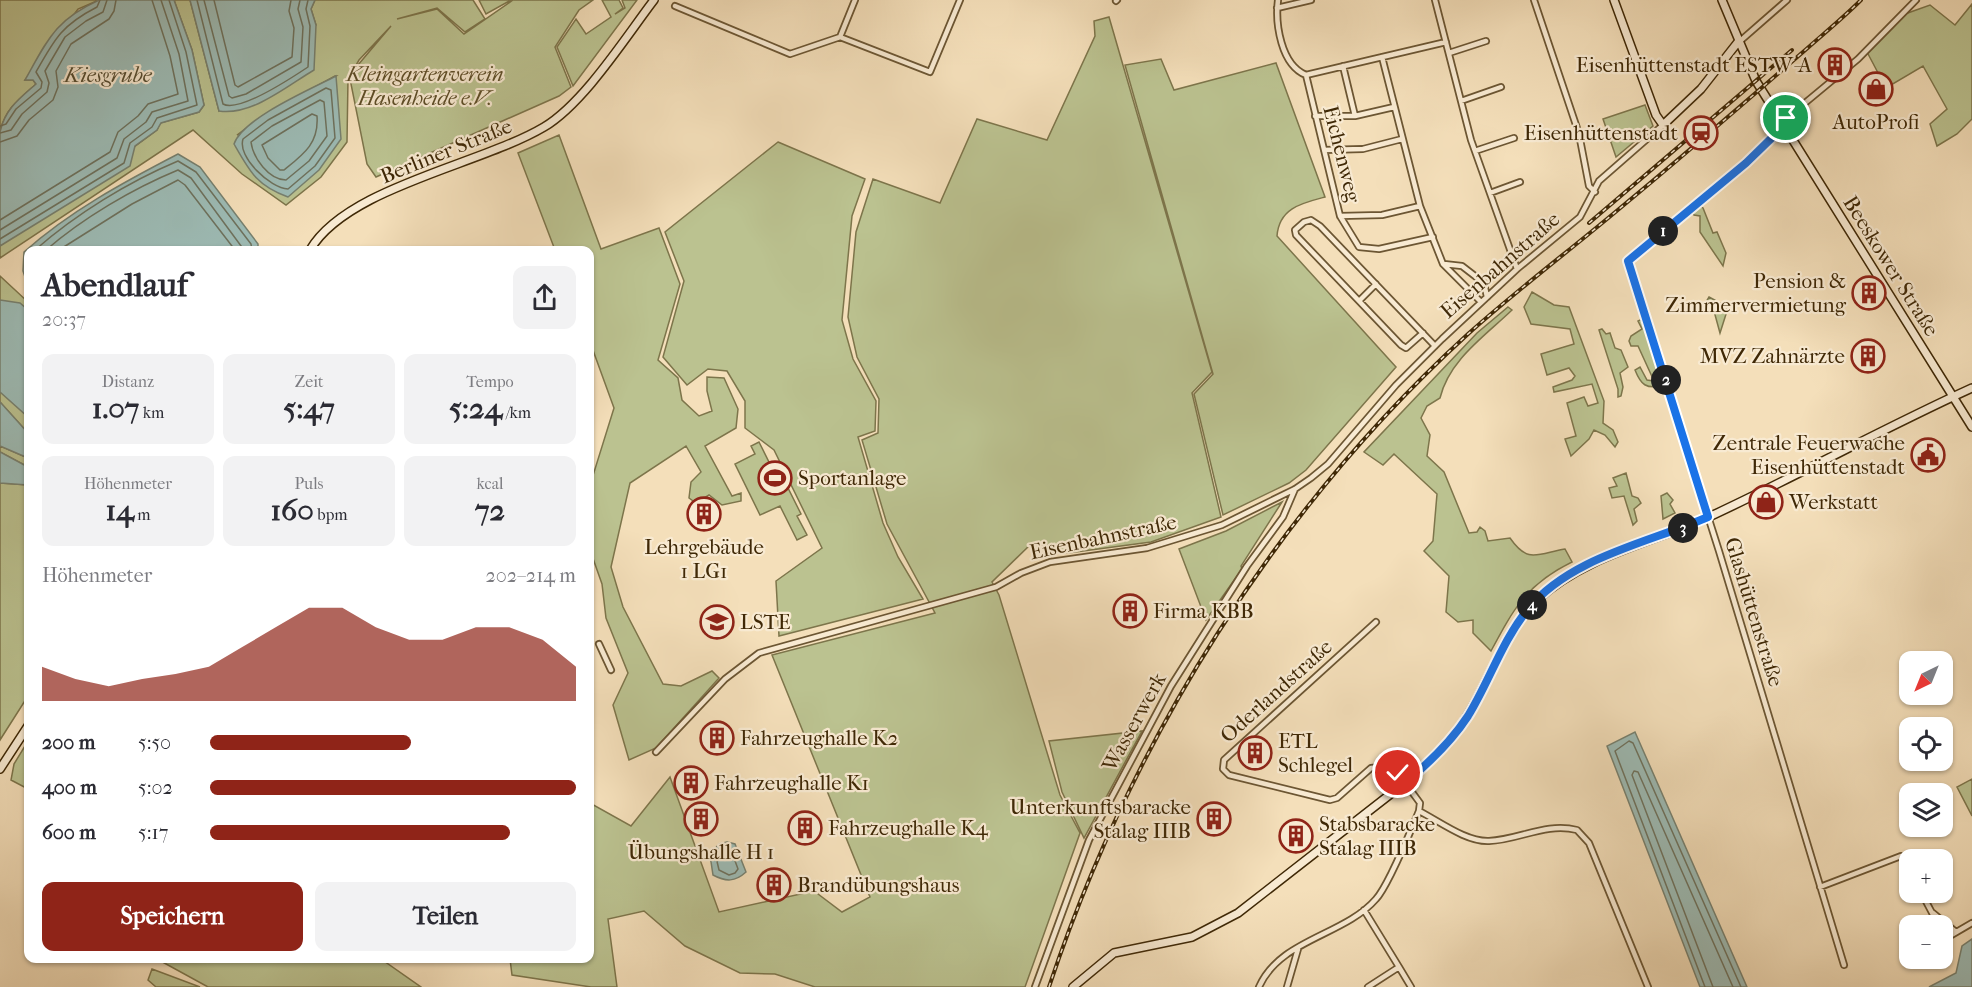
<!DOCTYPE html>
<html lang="de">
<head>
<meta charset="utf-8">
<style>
	body { margin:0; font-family:"IM FELL French Canon",serif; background:#f2f2f3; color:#2b2b33; height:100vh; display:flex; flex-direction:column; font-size:22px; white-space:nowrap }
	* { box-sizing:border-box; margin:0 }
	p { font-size:20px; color:#7c7c81 }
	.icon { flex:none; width:33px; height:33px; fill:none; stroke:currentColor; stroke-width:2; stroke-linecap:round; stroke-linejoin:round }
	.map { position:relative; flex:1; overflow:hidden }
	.drawer { position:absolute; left:24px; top:246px; width:570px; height:717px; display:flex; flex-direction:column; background:#fff; border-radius:12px; box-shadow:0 2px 4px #0004 }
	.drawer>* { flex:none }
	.needle { width:39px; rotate:223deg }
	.fabs { position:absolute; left:1899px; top:651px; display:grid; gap:12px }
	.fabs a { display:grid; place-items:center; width:54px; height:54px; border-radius:12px; background:#fff; box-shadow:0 2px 4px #0004; font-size:30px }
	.pin { position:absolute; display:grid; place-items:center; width:51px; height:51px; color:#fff; margin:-26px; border:3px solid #fff; border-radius:50%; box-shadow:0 2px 6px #0007 }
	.km { position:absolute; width:30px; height:30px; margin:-15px; border-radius:50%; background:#222; color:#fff; font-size:16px; line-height:30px; text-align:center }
	.round { display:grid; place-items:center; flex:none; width:63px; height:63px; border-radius:12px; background:#f2f2f3 }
	.summary { display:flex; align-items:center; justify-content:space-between; height:102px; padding:0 18px }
	h1 { font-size:33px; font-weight:800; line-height:45px }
	.figures { display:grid; grid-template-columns:repeat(3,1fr); gap:9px; height:102px; padding:6px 18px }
	.figures div { display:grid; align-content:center; border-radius:12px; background:#f2f2f3; text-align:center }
	.figures b { font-size:30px; font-weight:800 }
	.figures small { font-size:16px; font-weight:400 }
	.figures p { font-size:16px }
	.chart { height:168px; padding:12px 18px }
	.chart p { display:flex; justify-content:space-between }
	.chart svg { width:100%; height:108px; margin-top:6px; fill:#8f2418; opacity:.7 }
	.primary-button { display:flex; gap:12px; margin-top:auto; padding:12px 18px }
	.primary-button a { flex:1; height:69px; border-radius:12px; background:#8f2418; color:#fff; font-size:24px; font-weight:800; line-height:69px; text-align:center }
	.primary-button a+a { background:#f2f2f3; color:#2b2b33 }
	ul { padding:0 18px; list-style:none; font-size:20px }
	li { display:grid; grid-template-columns:96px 72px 1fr; align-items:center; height:45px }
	li i { height:15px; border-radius:8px; background:#8f2418 }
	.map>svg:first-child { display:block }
	.green { fill:#bbc290; stroke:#7d754b; stroke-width:1.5; fill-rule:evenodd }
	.water { fill:#9dbcb6; stroke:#778170; stroke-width:1.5 }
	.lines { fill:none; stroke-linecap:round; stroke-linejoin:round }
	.shore { stroke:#6e725e; stroke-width:1.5 }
	.street-casing { stroke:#6c5633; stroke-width:8 }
	.secondary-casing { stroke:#3f2806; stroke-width:10 }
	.street { stroke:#f8ead2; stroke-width:4.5 }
	.secondary { stroke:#f8ead2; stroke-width:7 }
	.rail-casing { stroke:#3f2806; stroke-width:4 }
	.rail { stroke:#f8ead2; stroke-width:1.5; stroke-dasharray:4.5; stroke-linecap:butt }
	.route-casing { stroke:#fff; stroke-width:12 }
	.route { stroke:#1a73e8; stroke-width:8 }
	.labels { text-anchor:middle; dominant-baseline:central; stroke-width:4.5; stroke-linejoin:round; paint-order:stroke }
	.poi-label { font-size:21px; fill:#3f2806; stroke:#f8ead2; text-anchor:start }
	.park-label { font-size:21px; font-style:italic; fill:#5e4e28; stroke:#f8ead2 }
	.street-label { font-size:21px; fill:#3f2806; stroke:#f8ead2 }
	.water-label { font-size:22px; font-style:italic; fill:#564d32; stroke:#f8ead2 }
</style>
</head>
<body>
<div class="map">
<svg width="1972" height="987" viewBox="0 0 1972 987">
	<rect width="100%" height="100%" fill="#f4dfba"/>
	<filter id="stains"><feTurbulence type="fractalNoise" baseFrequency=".00333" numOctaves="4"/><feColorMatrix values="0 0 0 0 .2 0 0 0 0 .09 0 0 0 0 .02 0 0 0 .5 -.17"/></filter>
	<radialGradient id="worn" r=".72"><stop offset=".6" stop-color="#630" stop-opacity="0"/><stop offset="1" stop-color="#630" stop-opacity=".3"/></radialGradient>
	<path class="green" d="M0 0H99L78 9 25 80H33L36 84C19 99 5 109 0 132Z
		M174 0H190L219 111 316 25 311 9 315 0H473L485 19 465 32 437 8 397 19 437 9 464 34 513 0H593L579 10 555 47 571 87 559 96 376 177 367 164 350 79 358 65 391 26 359 60 348 79 347 142 321 177 286 205 242 174 193 130 0 258V246L157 130 160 123 199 112 204 105 192 50ZM335 76H336L237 135 264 115Z
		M479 0H511L486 14Z
		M602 0H619L623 8 615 14 625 8 622 0H637L573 86 557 47 576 19 586 34 611 17Z
		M1972 4V119L1957 134 1937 146 1930 124 1947 109 1923 66 1886 88 1867 52 1905 14 1930 5 1955 25Z
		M1109 17 1212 372 1192 393 1221 517 1151 542 1068 553 1032 543 992 582 999 595 1060 795 1080 833 1025 987H815L775 974 740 973 685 946 644 911 608 919 617 987H591L512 975 510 959 590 958V803L631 826 670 777 719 912 814 891 842 912 870 897 772 655 935 613 887 524 862 440 878 433 879 399 857 357 848 317 856 232 873 179 940 203 977 119 1047 140 1095 36 1094 21Z
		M1161 59 1174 90 1276 63 1325 197C1302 203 1279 208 1277 236L1396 367 1306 470 1289 483 1223 515 1194 394 1213 374 1125 65Z
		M1645 105 1653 126 1616 157 1603 119Z
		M559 135 601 249 659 228 680 284 658 360 678 378 682 400 699 416 712 411 707 391V377L724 378 738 409 736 428 705 446 732 496 741 493V501L722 505 709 495 696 503 689 498 691 482 701 472 686 446 630 483 611 567 623 607 663 684 681 686 712 671 719 678 656 748 629 760 613 705 628 673 606 618 602 584 590 550V485L614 408 590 342V250H555L518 153Z
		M778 142 865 179 852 216 842 320 853 359 876 401 875 431 858 437 883 523 898 557 923 599 779 636 776 581 822 548 774 450 745 428V401L727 371 708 369 687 385 663 357 684 281 665 232Z
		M1700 206 1703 208 1713 233 1717 232 1726 253 1723 266 1700 232V216L1694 215 1692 211Z
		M0 276 28 302V433L0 402Z
		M1532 292 1554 305 1569 307 1604 401 1603 423 1613 430 1618 442 1615 447 1605 435 1594 430 1589 439 1571 456 1565 439 1576 436 1567 403 1584 397 1588 406 1598 403 1592 384 1554 392 1553 387 1572 380 1575 376 1569 368 1547 375 1541 354 1574 344 1570 329 1531 324 1524 307Z
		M1709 297 1724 305 1727 311 1720 333 1714 311 1703 307Z
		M1508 307 1512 310C1485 336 1449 360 1440 398L1427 406 1421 418 1430 435 1427 456 1444 472 1469 533 1477 532 1480 527 1485 531 1488 541 1510 538C1528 564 1537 554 1565 549L1572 562C1527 584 1514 608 1491 651L1473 633V620L1458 622 1446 612 1449 576 1424 551 1433 541 1437 494 1394 454 1383 465 1364 452 1477 333Z
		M1644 318 1662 386C1646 389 1641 385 1635 370L1640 367 1647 380 1654 381 1638 346H1631L1629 341 1631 336 1642 329 1638 321Z
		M1602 329 1606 334 1610 333 1615 348 1621 350 1628 367 1620 373 1623 387 1621 396 1618 397V389L1599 330Z
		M759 442 770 464 775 462 801 514 797 516 807 535 797 540 780 506 760 515 735 464 755 454 751 446Z
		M0 446 28 458V467L0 452Z
		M1626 473 1632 496 1638 498 1641 503 1634 509 1637 521 1633 525 1624 496 1612 498 1609 488 1617 486 1613 478Z
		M0 483 28 485V696L0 740Z
		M1667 493 1673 500 1670 504 1675 513 1663 519 1661 496Z
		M1282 502 1241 566 1242 569 1206 620 1179 549 1226 531Z
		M1142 731 1084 838 1062 792 1049 741Z
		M28 741V789L11 780 14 764Z
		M1972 779V816L1957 787Z
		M157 959H381L421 987H208Z
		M152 969 200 987H156L148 980Z"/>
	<path class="water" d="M99 0H174L192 50 204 105 199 112 161 123 157 130 135 146 130 166 0 246V132C5 109 19 99 36 84L33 80H25C48 39 55 20 99 0Z
		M190 0H315L311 9 316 25 314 70C287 86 252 116 219 111Z
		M336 76 341 139 319 170 288 197C257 186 250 172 234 144 243 118 311 89 336 76Z
		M178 154 200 167 258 244V250H28V286L23 271 24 252C70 211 124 182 178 154Z
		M0 300 20 303 28 310V417L0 392Z
		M0 402 28 433V458L0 446Z
		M0 452 28 467V485L0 483Z
		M1635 732 1747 987H1700L1607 746Z
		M727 842 735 844 746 872C735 882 726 882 713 875L710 855 719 844Z
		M1972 939V987H1929L1956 973 1962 946Z"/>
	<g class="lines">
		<path class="shore" d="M197 0 223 104C239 113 293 77 308 67L310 26 306 9 308 0
			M204 0 229 96 232 98 246 94 301 62 303 27 298 9 300 0
			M214 0 235 85 238 87 292 57 294 28 289 11 291 0
			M326 88 331 90 335 138 315 166 288 189C270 188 237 157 243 139L268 120Z
			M320 100 324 102 327 136 309 161 286 180C269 180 253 158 251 142L272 126Z
			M312 114 317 116C319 143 304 154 284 170H280L268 158 262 145Z
			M0 126 6 124 16 109 41 88 42 82 36 72C55 38 62 25 97 7L100 0
			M0 133 11 130 22 114 47 92 49 83 45 71 65 37 86 21 103 12 107 0
			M0 142 17 136 29 120 53 100 58 87 56 71 71 44 109 19 114 11 116 0
			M0 220 110 152 118 132 138 116 148 104 178 94 170 56 152 0
			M0 230 117 158 124 139 146 122 152 112 188 101 179 54 161 0
			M0 239 124 163 130 143 152 127 157 118 197 105 186 52 169 0
			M35 250C76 214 128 182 178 161L196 172 251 244 252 250
			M46 250C83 218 132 189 178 170L191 178 244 250
			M59 250 132 204 178 180 185 185 235 250
			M723 849 731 850 738 869 735 873 729 875 719 870 716 857Z
			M1705 987 1615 751 1629 741 1633 743 1741 987
			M1713 987 1632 775 1634 771 1638 772 1733 987"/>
		<defs>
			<path id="street" d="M855 0 840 37 930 72 960 0
				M1278 0C1275 24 1281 65 1306 75
				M1435 0 1471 140 1517 269
				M1534 0 1579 134 1589 186 1595 192
				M1116 1 1117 0
				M675 6 790 54 840 37
				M1277 8 1311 0
				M1739 42 1787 0
				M1449 53 1486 41
				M1382 57 1420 206 1443 264 1481 302
				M1343 66 1355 116
				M1306 75 1340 216 1359 247 1379 249 1433 237
				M1306 75 1446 42
				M1461 101 1501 87
				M1315 116H1355L1394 107
				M1782 122 1858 59 1916 0
				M1784 126 1746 163 1637 252 1628 264 1719 551 1844 965
				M1324 150 1363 149 1402 139
				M1475 151 1514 138
				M1490 193 1520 182
				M1340 216 1382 215 1420 206
				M1444 264 1462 266 1484 283 1487 297
				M1359 301 1376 284
				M1423 333 1406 348 1401 345 1296 235 1295 230 1304 222 1311 220 1320 226 1435 346
				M599 644 611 670
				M656 752 725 679 759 653 996 587 1021 573 1050 562 1147 548 1222 525 1295 489 1311 478 1328 464 1396 385 1442 339 1517 269 1580 217 1599 181 1663 125
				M1419 811C1439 821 1466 842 1489 841 1519 840 1546 822 1577 830L1589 843 1648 987
				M1820 887 1901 856 1910 872
				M1921 892 1939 926
				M1364 910 1399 967 1368 987
				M1933 913 1956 932
				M1942 933 1948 937 1972 923
				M1399 967 1411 987
				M1035 987 1089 840 1171 686 1247 566 1283 517 1295 489
				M1259 987C1280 939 1344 936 1376 899 1389 885 1410 832 1419 811L1420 803 1398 773 1388 766 1371 768 1337 798 1330 800 1229 775 1223 769 1224 760 1376 622
				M1287 987 1298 949"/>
			<path id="secondary" d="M1614 0 1656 115 1663 125 1701 89 1738 42
				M1722 0 1756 81 1972 427
				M310 250C347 187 480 165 544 127 584 103 625 38 654 0
				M0 769 28 726
				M1073 987 1114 953 1192 937 1238 913 1406 782C1429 763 1451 743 1467 716 1491 679 1504 631 1537 600 1586 555 1652 543 1711 516 1799 475 1884 428 1972 388"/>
		</defs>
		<use href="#street" class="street-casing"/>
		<use href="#secondary" class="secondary-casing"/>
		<use href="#street" class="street"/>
		<use href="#secondary" class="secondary"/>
		<defs>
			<path id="rail" d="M1589 223 1792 50
				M1049 987C1131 741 1276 509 1468 334 1517 290 1569 251 1619 209 1681 158 1742 105 1803 52 1822 35 1843 18 1861 0"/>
		</defs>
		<use href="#rail" class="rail-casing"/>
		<use href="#rail" class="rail"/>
	</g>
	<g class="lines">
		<defs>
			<path id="route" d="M1398 773 1406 782C1429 763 1451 742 1468 716 1489 682 1502 641 1528 609 1571 557 1648 543 1708 517L1628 261 1746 163 1784 126 1782 122 1786 118"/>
		</defs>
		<use href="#route" class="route-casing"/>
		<use href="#route" class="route"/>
	</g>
	<defs>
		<symbol id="building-ring" viewBox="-11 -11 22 22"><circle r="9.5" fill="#f8ead2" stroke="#8f2418" stroke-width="1.5"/><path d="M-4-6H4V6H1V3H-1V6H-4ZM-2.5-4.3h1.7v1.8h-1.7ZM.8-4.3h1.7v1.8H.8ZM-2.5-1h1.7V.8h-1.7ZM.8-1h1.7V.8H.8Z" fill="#8f2418"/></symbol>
		<symbol id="shop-ring" viewBox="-11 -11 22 22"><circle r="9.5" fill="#f8ead2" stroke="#8f2418" stroke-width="1.5"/><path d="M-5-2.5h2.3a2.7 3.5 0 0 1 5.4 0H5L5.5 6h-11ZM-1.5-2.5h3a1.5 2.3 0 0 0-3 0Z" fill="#8f2418"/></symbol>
		<symbol id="station-ring" viewBox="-11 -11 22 22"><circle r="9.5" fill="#f8ead2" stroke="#8f2418" stroke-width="1.5"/><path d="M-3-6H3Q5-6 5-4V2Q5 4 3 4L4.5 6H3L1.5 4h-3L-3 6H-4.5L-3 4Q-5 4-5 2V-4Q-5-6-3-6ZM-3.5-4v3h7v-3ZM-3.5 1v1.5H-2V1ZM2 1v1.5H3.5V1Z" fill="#8f2418"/></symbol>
		<symbol id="civic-ring" viewBox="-11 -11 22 22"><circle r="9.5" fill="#f8ead2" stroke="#8f2418" stroke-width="1.5"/><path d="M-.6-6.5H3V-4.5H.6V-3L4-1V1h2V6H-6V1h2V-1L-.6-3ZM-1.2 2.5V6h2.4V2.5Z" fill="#8f2418"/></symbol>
		<symbol id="stadium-ring" viewBox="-11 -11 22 22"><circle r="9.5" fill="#f8ead2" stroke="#8f2418" stroke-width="1.5"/><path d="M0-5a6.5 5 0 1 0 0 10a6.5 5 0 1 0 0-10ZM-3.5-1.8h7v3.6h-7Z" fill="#8f2418"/></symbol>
		<symbol id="school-ring" viewBox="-11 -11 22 22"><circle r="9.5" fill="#f8ead2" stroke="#8f2418" stroke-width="1.5"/><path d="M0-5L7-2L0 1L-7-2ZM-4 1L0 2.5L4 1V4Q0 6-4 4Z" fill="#8f2418"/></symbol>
	</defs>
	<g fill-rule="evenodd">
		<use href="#building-ring" x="1816" y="46" width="38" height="38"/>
		<use href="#shop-ring" x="1857" y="70" width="38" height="38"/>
		<use href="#station-ring" x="1682" y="114" width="38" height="38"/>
		<use href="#building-ring" x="1850" y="274" width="38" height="38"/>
		<use href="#building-ring" x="1849" y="337" width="38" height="38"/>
		<use href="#civic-ring" x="1909" y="436" width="38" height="38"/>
		<use href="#stadium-ring" x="756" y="459" width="38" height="38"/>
		<use href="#shop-ring" x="1747" y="483" width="38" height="38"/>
		<use href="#building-ring" x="685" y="495" width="38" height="38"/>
		<use href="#building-ring" x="1111" y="592" width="38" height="38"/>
		<use href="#school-ring" x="698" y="603" width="38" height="38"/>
		<use href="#building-ring" x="698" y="719" width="38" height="38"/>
		<use href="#building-ring" x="1236" y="734" width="38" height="38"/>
		<use href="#building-ring" x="672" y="764" width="38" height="38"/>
		<use href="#building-ring" x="682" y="800" width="38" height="38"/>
		<use href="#building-ring" x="1195" y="800" width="38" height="38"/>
		<use href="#building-ring" x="786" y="809" width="38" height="38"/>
		<use href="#building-ring" x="1277" y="817" width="38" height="38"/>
		<use href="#building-ring" x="755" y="866" width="38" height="38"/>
	</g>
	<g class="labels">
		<g class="poi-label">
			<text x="1812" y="65" text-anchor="end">Eisenhüttenstadt ESTW-A</text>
			<text x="1876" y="122" text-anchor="middle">AutoProfi</text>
			<text x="1678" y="133" text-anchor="end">Eisenhüttenstadt</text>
			<text x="1846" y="281" text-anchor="end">Pension &amp;<tspan x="1846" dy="24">Zimmervermietung</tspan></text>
			<text x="1845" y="356" text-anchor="end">MVZ Zahnärzte</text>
			<text x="1905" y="443" text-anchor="end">Zentrale Feuerwache<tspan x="1905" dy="24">Eisenhüttenstadt</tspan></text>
			<text x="798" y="478">Sportanlage</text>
			<text x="1789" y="502">Werkstatt</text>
			<text x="704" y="547" text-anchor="middle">Lehrgebäude<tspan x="704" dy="24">1 LG1</tspan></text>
			<text x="1153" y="611">Firma KBB</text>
			<text x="740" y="622">LSTE</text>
			<text x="740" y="738">Fahrzeughalle K2</text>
			<text x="1278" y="741">ETL<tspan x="1278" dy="24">Schlegel</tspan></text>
			<text x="714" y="783">Fahrzeughalle K1</text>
			<text x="1191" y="807" text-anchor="end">Unterkunftsbaracke<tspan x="1191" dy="24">Stalag IIIB</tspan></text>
			<text x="1319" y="824">Stabsbaracke<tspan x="1319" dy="24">Stalag IIIB</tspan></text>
			<text x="828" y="828">Fahrzeughalle K4</text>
			<text x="701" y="852" text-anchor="middle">Übungshalle H 1</text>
			<text x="797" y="885">Brandübungshaus</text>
		</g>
		<g class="park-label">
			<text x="425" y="74">Kleingartenverein<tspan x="425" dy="24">Hasenheide e.V.</tspan></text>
		</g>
		<g class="street-label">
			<text transform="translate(446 151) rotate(-22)">Berliner Straße</text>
			<text transform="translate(1342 154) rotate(76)">Eichenweg</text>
			<text transform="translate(1500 265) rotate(-41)">Eisenbahnstraße</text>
			<text transform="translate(1891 266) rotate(58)">Beeskower Straße</text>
			<text transform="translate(1103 537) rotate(-12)">Eisenbahnstraße</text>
			<text transform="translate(1754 612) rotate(73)">Glashüttenstraße</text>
			<text transform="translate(1276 691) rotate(-42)">Oderlandstraße</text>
			<text transform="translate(1134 722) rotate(-61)">Wasserwerk</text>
		</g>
		<g class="water-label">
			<text x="108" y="75">Kiesgrube</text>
		</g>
	</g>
	<rect width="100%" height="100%" filter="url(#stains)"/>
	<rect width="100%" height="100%" fill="url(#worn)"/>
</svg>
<div class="fabs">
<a><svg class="needle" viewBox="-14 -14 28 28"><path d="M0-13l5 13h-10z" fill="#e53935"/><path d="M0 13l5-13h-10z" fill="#7c7c81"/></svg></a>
<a><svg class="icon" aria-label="locate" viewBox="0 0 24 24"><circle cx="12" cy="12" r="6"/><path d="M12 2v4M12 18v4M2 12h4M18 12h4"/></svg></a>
<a><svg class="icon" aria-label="layers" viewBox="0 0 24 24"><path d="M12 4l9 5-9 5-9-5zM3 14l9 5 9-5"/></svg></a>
<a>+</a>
<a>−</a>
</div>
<div class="pin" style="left:1786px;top:118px;background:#1e9e55"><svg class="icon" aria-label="arrive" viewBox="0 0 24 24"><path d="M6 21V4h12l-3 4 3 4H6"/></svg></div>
<div class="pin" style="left:1398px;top:773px;background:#d93025"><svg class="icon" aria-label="check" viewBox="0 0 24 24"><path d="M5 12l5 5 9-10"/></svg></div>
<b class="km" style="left:1663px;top:231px">1</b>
<b class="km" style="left:1666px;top:380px">2</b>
<b class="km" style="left:1683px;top:528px">3</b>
<b class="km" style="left:1532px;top:605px">4</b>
<section class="drawer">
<div class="summary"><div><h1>Abendlauf</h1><p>20:37</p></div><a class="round"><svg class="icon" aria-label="share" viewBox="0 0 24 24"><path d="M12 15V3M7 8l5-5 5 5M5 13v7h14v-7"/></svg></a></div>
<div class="figures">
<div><p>Distanz</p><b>1.07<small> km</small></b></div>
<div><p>Zeit</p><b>5:47</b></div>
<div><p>Tempo</p><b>5:24<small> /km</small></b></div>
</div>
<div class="figures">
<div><p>Höhenmeter</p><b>14<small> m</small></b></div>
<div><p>Puls</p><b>160<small> bpm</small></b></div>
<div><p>kcal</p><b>72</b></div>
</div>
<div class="chart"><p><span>Höhenmeter</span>202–214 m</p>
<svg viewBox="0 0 160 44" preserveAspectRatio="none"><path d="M0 44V30L10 35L20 38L30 35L40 33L50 30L60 22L70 14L80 6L90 6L100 14L110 19L120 19L130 14L140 14L150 19L160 30V44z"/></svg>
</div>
<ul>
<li><b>200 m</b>5:50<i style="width:55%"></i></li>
<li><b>400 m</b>5:02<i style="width:100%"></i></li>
<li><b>600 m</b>5:17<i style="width:82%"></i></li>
</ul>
<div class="primary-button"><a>Speichern</a><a>Teilen</a></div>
</section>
</div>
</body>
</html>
